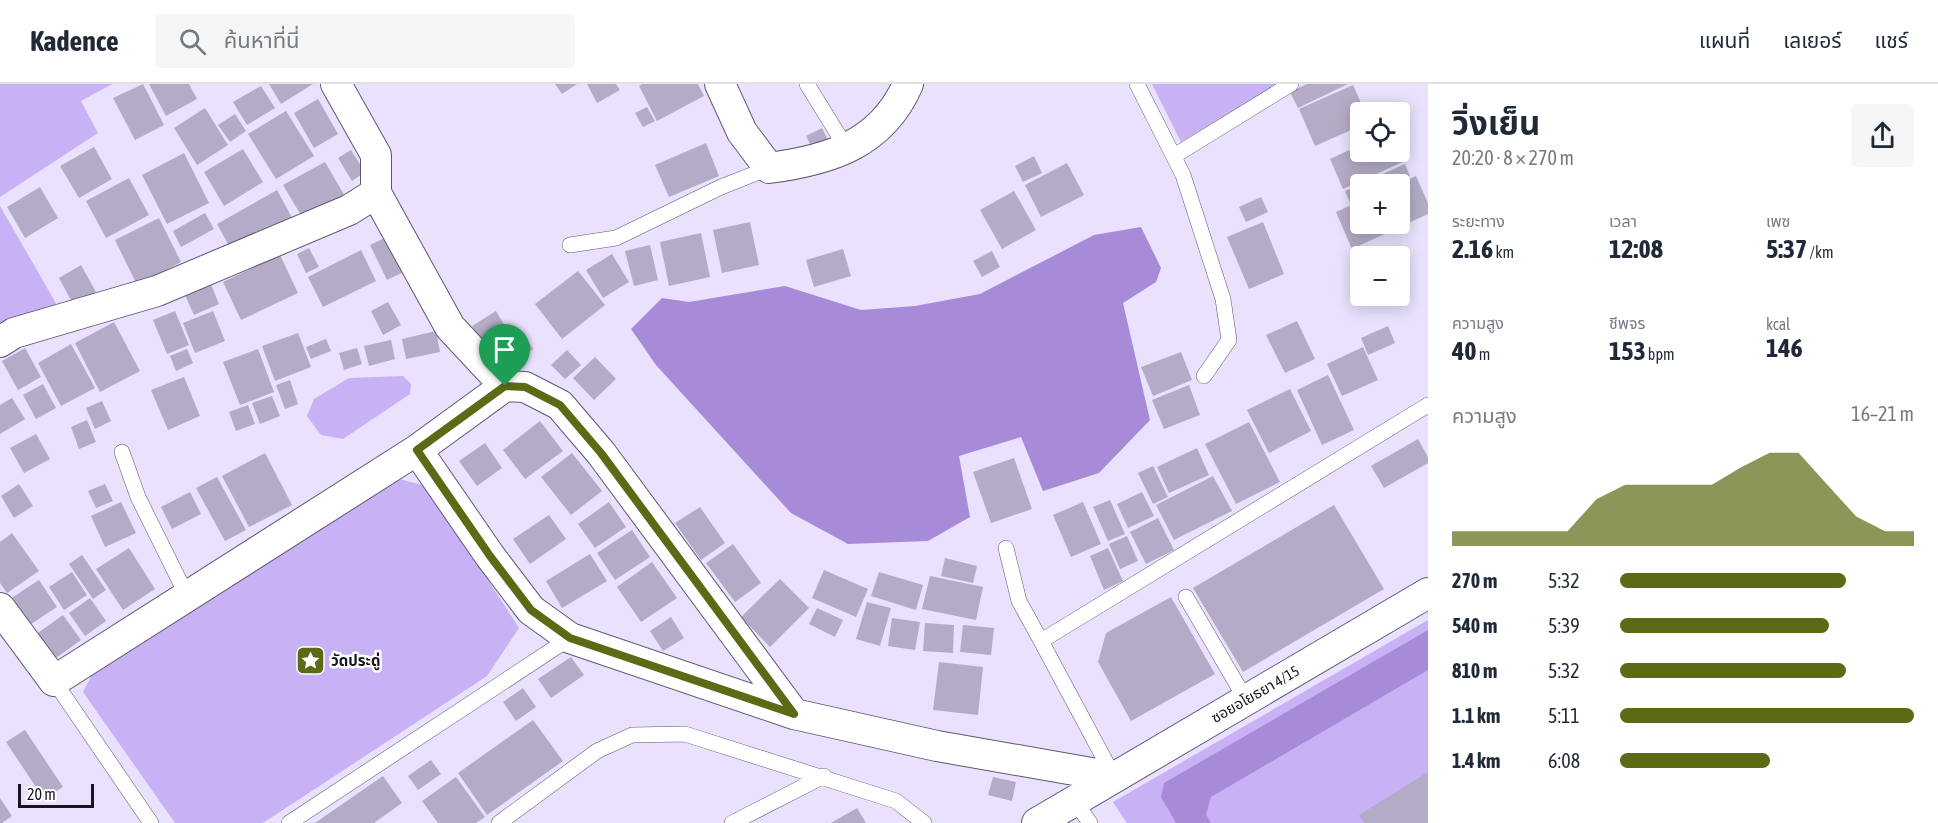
<!DOCTYPE html>
<html lang="th">
<head>
<meta charset="utf-8">
<style>
	body { margin:0; font-family:"Asap Condensed","Noto Sans Thai",sans-serif; background:#f6f6f7; color:#1f2937; height:100vh; display:flex; flex-direction:column; font-size:22px; white-space:nowrap }
	* { box-sizing:border-box; margin:0 }
	p { font-size:20px; color:#747a83 }
	.icon { flex:none; width:33px; height:33px; fill:none; stroke:currentColor; stroke-width:2; stroke-linecap:round; stroke-linejoin:round }
	.map { position:relative; flex:1; overflow:hidden }
	.details { display:flex; flex-direction:column; background:#fff; width:510px }
	.details>* { flex:none }
	.tools { position:absolute; left:1350px; top:18px; display:grid; gap:12px }
	.tools a { display:grid; place-items:center; width:60px; height:60px; border-radius:6px; background:#fff; box-shadow:0 3px 15px #0003; font-size:30px }
	.scale { position:absolute; left:18px; bottom:15px; width:76px; box-sizing:border-box; padding-left:6px; border:3px solid #18151f; border-top:0; font-size:16px; line-height:21px; white-space:nowrap; color:#18151f; -webkit-text-stroke:4px #fff; paint-order:stroke }
	.pin { position:absolute; display:grid; place-items:center; width:51px; height:51px; color:#fff; margin:-62px -26px; border-radius:50% 50% 50% 0; rotate:-45deg; box-shadow:0 0 6px #0007 }
	.pin .icon { rotate:45deg }
	.round { display:grid; place-items:center; flex:none; width:63px; height:63px; border-radius:6px; background:#f6f6f7 }
	.head { display:flex; align-items:center; justify-content:space-between; height:102px; padding:0 24px }
	h1 { font-size:33px; font-weight:700; line-height:45px }
	.stats { display:grid; grid-template-columns:repeat(3,1fr); gap:9px; height:102px; padding:6px 24px }
	.stats div { display:grid; align-content:center }
	.stats b { font-size:26px; font-weight:700 }
	.stats small { font-size:16px; font-weight:400 }
	.stats p { font-size:16px }
	.chart { height:168px; padding:12px 24px }
	.chart p { display:flex; justify-content:space-between }
	.chart svg { width:100%; height:108px; margin-top:6px; fill:#5b6a14; opacity:.7 }
	ul { padding:0 24px; list-style:none; font-size:20px }
	li { display:grid; grid-template-columns:96px 72px 1fr; align-items:center; height:45px }
	li i { height:15px; border-radius:8px; background:#5b6a14 }
	header { display:flex; align-items:center; gap:36px; box-sizing:border-box; height:84px; padding:0 30px; background:#fff; border-bottom:2px solid #e0e1e3 }
	header strong { font-size:28px }
	nav { display:flex; gap:33px; margin-inline-start:auto; font-size:21px }
	.search { width:420px; height:54px; background:#f6f6f7; display:flex; align-items:center; gap:15px; box-sizing:border-box; padding:0 21px; border-radius:6px; color:#747a83; font-size:22px }
	main { display:flex; flex:1; min-height:0 }
	.map>svg:first-child { display:block }
	.green { fill:#c8b1f5 }
	.water { fill:#a78bd8 }
	.building { fill:#b4abc6 }
	.lines { fill:none; stroke-linecap:round; stroke-linejoin:round }
	.service-casing { stroke:#605870; stroke-width:16 }
	.minor-casing { stroke:#605870; stroke-width:32 }
	.service { stroke:#fff; stroke-width:15 }
	.minor { stroke:#fff; stroke-width:30 }
	.route-casing { stroke:#fff; stroke-width:12 }
	.route { stroke:#5b6a14; stroke-width:8 }
	.labels { text-anchor:middle; dominant-baseline:central; stroke-width:5; stroke-linejoin:round; paint-order:stroke }
	.poi-label { font-size:15px; font-weight:bold; fill:#18151f; stroke:#fff; text-anchor:start }
	.street-label { font-size:15px; fill:#18151f; stroke:#fff }
</style>
</head>
<body>
<header>
<strong>Kadence</strong>
<div class="search"><svg class="icon" aria-label="search" viewBox="0 0 24 24"><circle cx="10" cy="10" r="6"/><path d="M15 15l6 6"/></svg>ค้นหาที่นี่</div>
<nav><a>แผนที่</a><a>เลเยอร์</a><a>แชร์</a></nav>
</header>
<main>
<div class="map">
<svg width="1428" height="739" viewBox="0 0 1428 739">
	<rect width="100%" height="100%" fill="#e9e1fd"/>
	<path class="green" d="M0 0H112L81 17 98 49 0 113Z
		M1152 0H1276L1181 58Z
		M0 122 57 221 0 240Z
		M403 292 411 300 410 310 343 355 321 351 307 332 314 315 349 294Z
		M399 395 427 402 519 544 487 592 263 739H175L83 608 95 585Z
		M1428 536V739H1127L1113 718Z"/>
	<path class="water" d="M1141 143 1161 184 1156 198 1123 219 1150 336 1099 389 1043 407 1021 353 959 372 970 433 928 457 848 460 791 429 656 281 631 245 662 214 689 218 785 202 861 226 915 222 980 210 1094 151Z
		M1428 546V586L1211 713 1206 731 1211 739H1176L1161 713 1164 699Z"/>
	<path class="building" d="M143 0 164 41 135 56 113 14Z
		M149 0H189L197 15 166 32Z
		M269 0H313L281 20Z
		M555 0H577L562 10Z
		M587 0H616L620 6 597 19Z
		M642 0H698L704 12 657 37 639 2Z
		M1307 0H1348L1298 24 1290 8Z
		M1353 1 1365 28H1360V42L1315 62 1299 25Z
		M261 2 275 24 247 41 233 18Z
		M318 15 338 50 314 64 294 29Z
		M647 23 655 37 643 43 635 29Z
		M205 24 228 61 197 81 174 44Z
		M286 27 314 72 276 95 248 50Z
		M235 30 246 47 230 58 218 41Z
		M822 44 831 62 815 70 806 52Z
		M706 59 719 92 669 113 655 81Z
		M1400 59 1407 76 1343 105 1330 75 1360 61V68H1400Z
		M94 63 112 95 79 114 60 82Z
		M243 65 263 98 224 122 204 88Z
		M351 66 365 88 352 97 338 74Z
		M184 69 209 119 167 140 142 91Z
		M1034 72 1042 89 1023 98 1015 82Z
		M325 78 346 114 305 138 283 101Z
		M1067 79 1084 111 1041 133 1025 101Z
		M1405 80 1410 92 1392 100H1360V114L1350 119 1345 107Z
		M1416 92 1428 119V130L1352 165 1336 128 1360 117V140H1400V99Z
		M129 94 149 131 106 154 86 117Z
		M40 103 58 134 25 154 7 123Z
		M277 106 296 141 233 169 217 140Z
		M1014 107 1036 146 1002 165 980 126Z
		M1261 113 1268 128 1246 138 1239 123Z
		M205 129 214 145 181 163 173 147Z
		M159 134 181 178 137 201 115 156Z
		M750 138 759 181 722 189 713 146Z
		M1263 138 1284 190 1249 205 1227 153Z
		M701 149 710 193 669 202 660 158Z
		M391 151 408 186 387 196 370 161Z
		M650 161 658 196 634 202 625 167Z
		M309 164 319 183 306 189 297 170Z
		M843 165 851 192 814 203 806 176Z
		M361 166 376 197 323 223 308 193Z
		M992 167 1000 183 982 193 973 177Z
		M612 170 629 198 603 214 586 186Z
		M280 171 298 209 241 236 223 198Z
		M81 181 96 208 73 220 59 194Z
		M578 187 605 221 562 255 535 220Z
		M210 198 219 220 194 231 184 209Z
		M388 218 401 241 383 251 371 227Z
		M175 227 189 261 167 270 153 236Z
		M213 227 225 257 195 269 183 239Z
		M496 227 509 249 484 263 472 242Z
		M1297 237 1315 275 1285 289 1266 251Z
		M114 238 140 287 100 308 75 259Z
		M1388 242 1395 259 1368 271 1361 254Z
		M520 245 533 265 514 278 501 259Z
		M436 247 440 268 406 275 402 255Z
		M298 249 311 283 275 297 262 262Z
		M326 255 331 267 311 275 306 263Z
		M391 256 395 275 369 282 364 262Z
		M71 260 95 304 61 322 38 279Z
		M1363 263 1378 296 1342 312 1327 280Z
		M25 264 41 293 18 306 2 277Z
		M357 264 362 280 344 286 339 269Z
		M187 265 193 279 176 287 170 272Z
		M258 265 274 308 240 321 223 278Z
		M567 266 581 281 565 295 551 281Z
		M1181 268 1192 296 1153 312 1141 283Z
		M595 273 616 295 594 316 573 294Z
		M1328 291 1354 346 1322 361 1297 306Z
		M184 293 200 332 168 346 151 306Z
		M290 296 298 320 285 325 276 301Z
		M43 300 56 324 36 335 23 311Z
		M1189 301 1200 331 1164 345 1152 316Z
		M1290 305 1311 347 1269 369 1247 326Z
		M272 312 280 332 260 340 252 319Z
		M12 314 25 335 0 350V321Z
		M102 317 111 337 95 345 86 324Z
		M248 321 255 340 236 347 229 328Z
		M87 336 96 358 79 365 71 343Z
		M540 337 563 367 525 395 503 366Z
		M1249 338 1280 398 1236 420 1205 360Z
		M36 350 50 375 24 389 10 364Z
		M1418 355 1428 373V379L1384 404 1371 382Z
		M485 359 502 384 477 402 459 377Z
		M1197 364 1209 391 1169 409 1157 383Z
		M265 369 292 421 249 443 222 392Z
		M572 369 602 407 571 431 541 393Z
		M1014 374 1032 425 991 439 973 388Z
		M1153 382 1168 413 1153 420 1138 389Z
		M1213 392 1232 427 1174 456 1156 421Z
		M217 393 246 446 225 457 196 404Z
		M19 400 33 422 14 434 1 412Z
		M105 400 113 417 96 424 88 407Z
		M190 408 201 430 172 445 161 423Z
		M1142 408 1154 432 1128 444 1117 420Z
		M1110 416 1125 450 1108 457 1093 423Z
		M121 418 136 449 105 463 91 432Z
		M609 418 626 443 595 464 578 440Z
		M1083 418 1101 460 1071 473 1053 431Z
		M1334 421 1384 505 1243 588 1193 504Z
		M700 423 725 459 701 476 675 439Z
		M549 431 566 455 530 480 513 455Z
		M1158 434 1174 466 1146 480 1130 448Z
		M632 446 650 473 615 496 597 469Z
		M12 449 39 487 7 509 0 499V458Z
		M1127 452 1138 477 1120 485 1109 460Z
		M733 460 761 499 735 518 706 479Z
		M129 464 155 505 123 526 96 485Z
		M1108 464 1123 497 1104 506 1090 472Z
		M590 470 607 497 562 524 546 497Z
		M82 471 106 506 93 515 69 480Z
		M945 474 977 482 973 499 941 492Z
		M652 478 677 514 641 538 617 503Z
		M824 486 868 505 856 533 812 514Z
		M72 488 87 511 64 526 49 503Z
		M879 488 923 501 916 526 871 512Z
		M930 492 983 503 976 536 922 525Z
		M780 495 809 524 770 563 741 533Z
		M39 496 57 523 28 542 10 515Z
		M1171 513 1215 590 1131 637 1098 578 1106 549Z
		M90 514 106 537 85 552 69 529Z
		M867 518 891 524 880 562 856 555Z
		M817 524 843 536 835 553 809 540Z
		M63 531 81 556 53 576 35 551Z
		M671 533 684 554 663 567 650 547Z
		M892 534 920 538 915 566 888 562Z
		M925 539 954 541 953 569 923 567Z
		M963 541 994 544 991 571 960 568Z
		M571 573 584 591 551 614 538 595Z
		M939 578 983 583 978 631 933 626Z
		M523 604 536 623 516 637 503 618Z
		M533 636 563 677 487 731 458 689Z
		M25 646 63 703 44 715 6 658Z
		M431 676 441 690 418 706 408 692Z
		M1428 688V739H1364L1359 731Z
		M383 692 402 719 374 739H315Z
		M456 693 485 733 476 739H438L422 717Z
		M993 693 1016 698 1012 717 988 711Z
		M0 714 12 732 2 739H0Z
		M857 724 866 739H831Z"/>
	<g class="lines">
		<defs>
			<path id="service" d="M807 0 847 65
				M1137 0 1183 91 1223 215 1229 256 1204 292
				M1174 72 1291 0
				M570 161 616 154 721 103 769 84
				M122 368 138 413 187 512
				M1006 464 1019 517 1041 557
				M1186 513 1246 616
				M54 597 151 739
				M1114 693 1041 557 1428 321
				M1074 716 1090 739
				M289 739 570 554
				M499 739 597 667 632 651 685 650 896 717 924 739
				M732 739 824 692"/>
			<path id="minor" d="M336 0 376 71V109L450 243 505 302
				M720 0 742 48 769 84C830 76 882 60 908 0
				M0 258 14 249 157 207 349 126 376 109
				M417 366 490 472 531 526 570 554 794 630 937 662 1114 693
				M0 524 54 597 417 366 505 302 525 303 560 321 601 369 794 630
				M1037 739 1428 509"/>
		</defs>
		<use href="#service" class="service-casing"/>
		<use href="#minor" class="minor-casing"/>
		<use href="#service" class="service"/>
		<use href="#minor" class="minor"/>
	</g>
	<g class="lines">
		<defs>
			<path id="route" d="M505 302 525 303 560 321 601 369 794 630 570 554 531 526 490 472 417 366Z"/>
		</defs>
		<use href="#route" class="route-casing"/>
		<use href="#route" class="route"/>
	</g>
	<defs>
		<symbol id="sight-square" viewBox="-11 -11 22 22"><rect x="-9" y="-9" width="18" height="18" rx="4" fill="#5b6a14" stroke="#fff"/><path d="M0-6L1.8-2.2L6-1.7L2.9 1.2L3.7 5.4L0 3.3L-3.7 5.4L-2.9 1.2L-6-1.7L-1.8-2.2Z" fill="#fff"/></symbol>
	</defs>
	<g fill-rule="evenodd">
		<use href="#sight-square" x="294" y="560" width="33" height="33"/>
	</g>
	<g class="labels">
		<g class="poi-label">
			<text x="331" y="576">วัดประดู่</text>
		</g>
		<g class="street-label">
			<text transform="translate(1255 610) rotate(-30)">ซอยอโยธยา 4/15</text>
		</g>
	</g>
</svg>
<div class="tools">
<a><svg class="icon" aria-label="locate" viewBox="0 0 24 24"><circle cx="12" cy="12" r="6"/><path d="M12 2v4M12 18v4M2 12h4M18 12h4"/></svg></a>
<a>+</a>
<a>−</a>
</div>
<div class="scale">20 m</div>
<div class="pin" style="left:505px;top:302px;background:#1e9e55"><svg class="icon" aria-label="arrive" viewBox="0 0 24 24"><path d="M6 21V4h12l-3 4 3 4H6"/></svg></div>
</div>
<section class="details">
<div class="head"><div><h1>วิ่งเย็น</h1><p>20:20 · 8 × 270 m</p></div><a class="round"><svg class="icon" aria-label="share" viewBox="0 0 24 24"><path d="M12 15V3M7 8l5-5 5 5M5 13v7h14v-7"/></svg></a></div>
<div class="stats">
<div><p>ระยะทาง</p><b>2.16<small> km</small></b></div>
<div><p>เวลา</p><b>12:08</b></div>
<div><p>เพซ</p><b>5:37<small> /km</small></b></div>
</div>
<div class="stats">
<div><p>ความสูง</p><b>40<small> m</small></b></div>
<div><p>ชีพจร</p><b>153<small> bpm</small></b></div>
<div><p>kcal</p><b>146</b></div>
</div>
<div class="chart"><p><span>ความสูง</span>16–21 m</p>
<svg viewBox="0 0 160 44" preserveAspectRatio="none"><path d="M0 44V38L10 38L20 38L30 38L40 38L50 25L60 19L70 19L80 19L90 19L100 12L110 6L120 6L130 19L140 32L150 38L160 38V44z"/></svg>
</div>
<ul>
<li><b>270 m</b>5:32<i style="width:77%"></i></li>
<li><b>540 m</b>5:39<i style="width:71%"></i></li>
<li><b>810 m</b>5:32<i style="width:77%"></i></li>
<li><b>1.1 km</b>5:11<i style="width:100%"></i></li>
<li><b>1.4 km</b>6:08<i style="width:51%"></i></li>
</ul>
</section>
</main>
</body>
</html>
